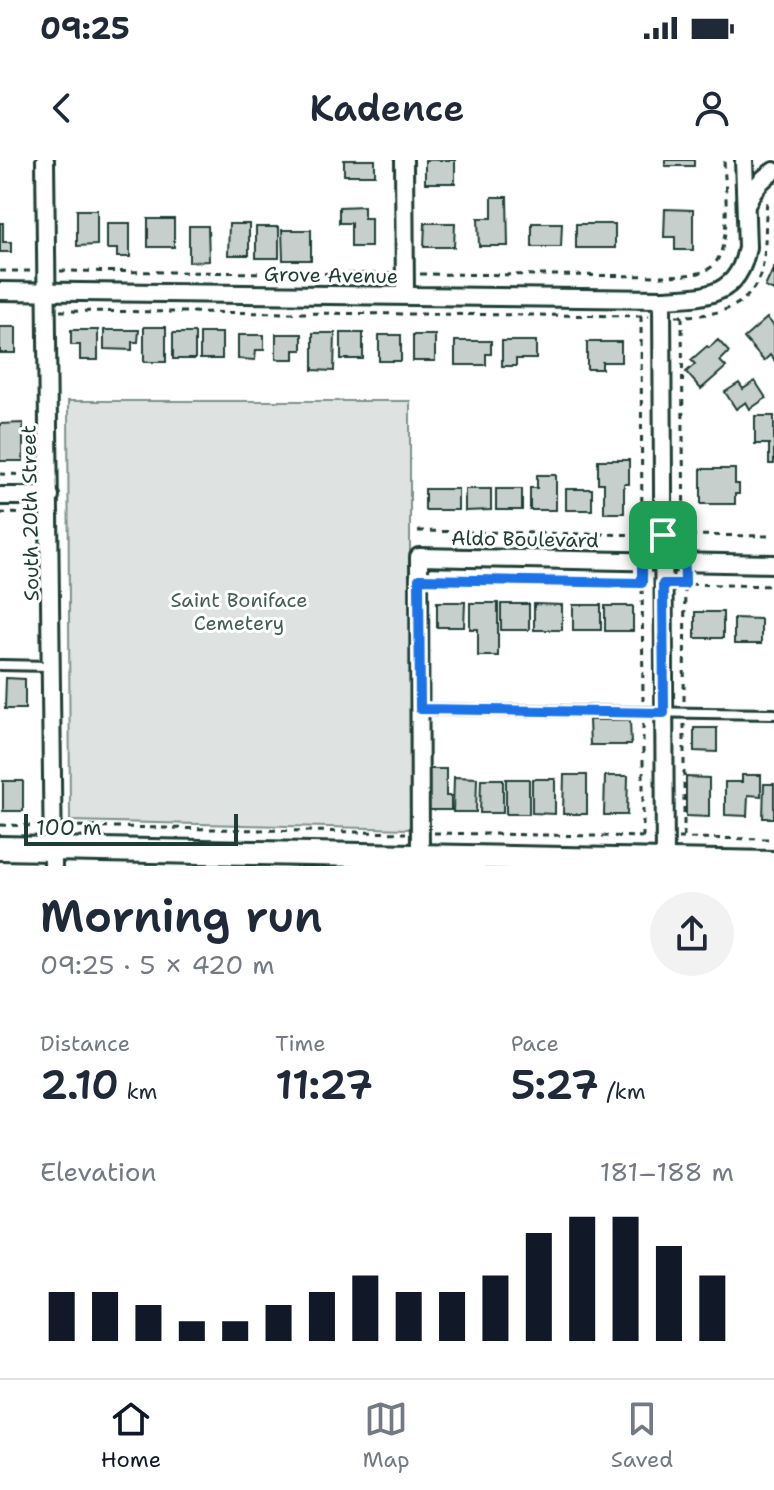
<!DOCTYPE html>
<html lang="en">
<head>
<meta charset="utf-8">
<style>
	body { margin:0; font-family:"Shantell Sans",sans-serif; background:#f2f2f3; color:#1f2937; height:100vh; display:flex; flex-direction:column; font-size:30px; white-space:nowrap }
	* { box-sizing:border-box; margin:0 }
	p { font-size:26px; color:#747a83 }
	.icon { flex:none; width:44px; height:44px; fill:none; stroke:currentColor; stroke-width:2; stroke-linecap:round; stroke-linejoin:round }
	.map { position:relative; height:706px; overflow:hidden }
	.panel { display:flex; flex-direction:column; background:#fff; flex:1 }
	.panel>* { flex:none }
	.scale { position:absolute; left:24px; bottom:20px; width:214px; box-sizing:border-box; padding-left:8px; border:4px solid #1f3d34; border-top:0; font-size:22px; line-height:28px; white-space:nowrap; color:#1f3d34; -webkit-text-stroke:6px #fff; paint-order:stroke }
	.pin { position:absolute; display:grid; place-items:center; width:68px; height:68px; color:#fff; margin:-34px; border-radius:16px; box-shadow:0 4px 12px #0006 }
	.round { display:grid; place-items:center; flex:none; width:84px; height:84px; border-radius:42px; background:#f2f2f3 }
	.headline { display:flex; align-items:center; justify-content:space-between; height:136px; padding:0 40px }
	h1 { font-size:44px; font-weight:600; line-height:60px }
	.figures { display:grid; grid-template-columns:repeat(3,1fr); gap:12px; height:136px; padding:8px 40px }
	.figures div { display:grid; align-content:center }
	.figures b { font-size:40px; font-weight:600 }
	.figures small { font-size:22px; font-weight:400 }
	.figures p { font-size:22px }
	.chart { height:224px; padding:16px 40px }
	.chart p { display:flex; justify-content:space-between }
	.chart svg { width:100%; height:144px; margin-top:8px; stroke:#111827; stroke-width:6 }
	.status { display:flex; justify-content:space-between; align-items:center; height:56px; padding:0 40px; background:#fff; direction:ltr }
	.status svg { height:22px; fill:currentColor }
	header { display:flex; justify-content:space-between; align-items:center; height:104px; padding:0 40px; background:#fff; font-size:36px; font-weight:600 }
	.menu { display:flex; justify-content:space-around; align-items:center; height:112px; border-top:2px solid #e0e1e3; background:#fff; font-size:22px; color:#747a83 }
	.menu a { display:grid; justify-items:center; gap:4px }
	.menu .active { color:#111827 }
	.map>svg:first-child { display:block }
	.green { fill:#dee3e2; stroke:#7e908b; stroke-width:2 }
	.building { fill:#c7cfcc; stroke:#1f3d34; stroke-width:2 }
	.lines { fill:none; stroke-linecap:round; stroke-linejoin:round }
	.lane-casing { stroke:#1f3d34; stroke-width:14 }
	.street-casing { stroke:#1f3d34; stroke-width:22 }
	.secondary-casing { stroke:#1f3d34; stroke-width:28 }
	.path { stroke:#1f3d34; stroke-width:3; stroke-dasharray:6 6; stroke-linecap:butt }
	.lane { stroke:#fff; stroke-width:8 }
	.street { stroke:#fff; stroke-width:16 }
	.secondary { stroke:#fff; stroke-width:22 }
	.route-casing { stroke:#fff; stroke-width:16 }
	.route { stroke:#1a73e8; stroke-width:10 }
	.labels { text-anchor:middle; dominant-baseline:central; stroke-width:6; stroke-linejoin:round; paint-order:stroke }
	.street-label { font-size:20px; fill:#1f3d34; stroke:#fff }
	.park-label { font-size:20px; fill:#455e57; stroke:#fff }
</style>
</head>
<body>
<div class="status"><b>09:25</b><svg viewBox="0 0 49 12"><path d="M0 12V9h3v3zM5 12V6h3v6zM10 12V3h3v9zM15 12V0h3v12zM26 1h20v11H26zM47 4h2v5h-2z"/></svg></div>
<header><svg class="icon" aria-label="back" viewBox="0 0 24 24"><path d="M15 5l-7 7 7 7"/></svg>Kadence<svg class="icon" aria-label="person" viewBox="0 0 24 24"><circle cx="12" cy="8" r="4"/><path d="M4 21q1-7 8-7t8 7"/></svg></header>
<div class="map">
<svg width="774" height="706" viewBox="0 0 774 706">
	<rect width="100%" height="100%" fill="#fff"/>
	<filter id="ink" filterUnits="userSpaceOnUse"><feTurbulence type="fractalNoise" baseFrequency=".0125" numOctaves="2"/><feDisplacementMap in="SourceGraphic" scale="16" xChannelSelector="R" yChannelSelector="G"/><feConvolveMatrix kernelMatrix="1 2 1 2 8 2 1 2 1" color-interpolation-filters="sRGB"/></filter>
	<g filter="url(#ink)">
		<path class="green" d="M68 241H410V669L70 661Z"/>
		<path class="building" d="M344 0H375V15H344Z
			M425 0H455V23H425Z
			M665 0H694V6H665Z
			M492 37H507L508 86H479L478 58H492Z
			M364 46V58H371V87H351V63H339V47Z
			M665 49 693 50V90H675V77H664Z
			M77 50H97V85L77 86Z
			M148 59H174V87H148Z
			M0 63H3V82H11V92H0Z
			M107 63H130V97H117V89H107Z
			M425 63H455L454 87H424Z
			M532 63H562L561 87H532Z
			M229 64H249V95H228Z
			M576 64H615V88H576Z
			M189 66H208L209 101 189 102Z
			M256 67H279V98H256Z
			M282 70H311V100H283Z
			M774 107V131L765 127Z
			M767 158 774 166V200L770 195 764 201 744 178Z
			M0 167H16V193H0Z
			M144 167H166V202H144Z
			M71 170H98V200H80V185H71Z
			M104 170H139L138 182H132V190L104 189Z
			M173 173H195V199H173Z
			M200 173H222V199H200Z
			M313 173H335L334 211 313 210Z
			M341 173H363V199H341Z
			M276 174H302V190H294V199H276Z
			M238 175H264V190H256L255 200 238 199Z
			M379 175H401V201H379Z
			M413 175H435V201H413Z
			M718 180 729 192 720 201 726 207 701 229 686 212 695 204 691 200 707 186 709 188Z
			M455 181H491V194H486V205H455Z
			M502 181H536V199H516V206H502Z
			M587 182H621V202H602V209H587Z
			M755 221 766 238 750 249 746 242 736 249 725 232 739 223 743 229Z
			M755 256H774V304H769V284H755Z
			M23 263V301H0V264Z
			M598 300H629V324H624V353H604V323H598Z
			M701 309H735V324H739V334H735V344H701Z
			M537 315H556V350H530V328H537Z
			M425 329H458V350H425Z
			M465 329H491V350L465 351Z
			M496 329H522V350H496Z
			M566 329H592V350H566Z
			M437 442H465L464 467H437Z
			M470 443H498V496H478V469H470Z
			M501 444H529V470H501Z
			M534 444 562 445V470H534Z
			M573 445H601V470H573Z
			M605 446H633V471H605Z
			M695 452H723V478H695Z
			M734 458 761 459V484H734Z
			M6 518 25 519V549H5Z
			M589 560H630L631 585H590Z
			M694 568H717V592L694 591Z
			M429 609H446V636H451V650H428Z
			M564 615H587V654H563Z
			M742 615H761V636L748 635 747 656 725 655V622H742Z
			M605 616H628L627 655H604Z
			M454 617 477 618 476 652H453Z
			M686 617 709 618V657L686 656Z
			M481 619H503V653H480Z
			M506 619H529V654H506Z
			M532 619H555V654L532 653Z
			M3 621H23V651H3Z
			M764 624H774V658H763Z"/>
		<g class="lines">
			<defs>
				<path id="lane" d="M0 505 51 506
					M420 549 774 554"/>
				<path id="street" d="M45 0 53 706
					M404 0 405 135
					M746 46C752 30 760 20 774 11
					M0 131 662 139C703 137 739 138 747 87L744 0
					M662 139 665 706
					M0 336H50
					M420 696 419 397 774 404"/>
				<path id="secondary" d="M0 688 774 703"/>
			</defs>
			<use href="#lane" class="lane-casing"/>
			<use href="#street" class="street-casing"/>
			<use href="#secondary" class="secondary-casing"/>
			<path class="path" d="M0 111H32
				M60 111 392 114
				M420 114 668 116C682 115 698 116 710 108 733 93 725 26 724 0
				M60 151 649 156
				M641 156 642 389
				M676 156C720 156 758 148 764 97 766 79 765 60 767 41
				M682 156 684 389
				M0 314 36 315
				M0 353 34 354
				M418 371 650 375
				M678 375 774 376
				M642 416 643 541
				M434 419 650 423
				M678 424 774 426
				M684 541 685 416
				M643 564V677
				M0 665 38 666
				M66 666 406 673
				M434 673 650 677
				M684 677V564
				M678 678 774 679"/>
			<use href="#lane" class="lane"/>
			<use href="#street" class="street"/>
			<use href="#secondary" class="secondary"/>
		</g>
	</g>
	<g class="lines" filter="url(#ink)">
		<defs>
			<path id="route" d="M642 374 684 375 685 424H663L664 553 420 549 419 419 642 423Z"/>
		</defs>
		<use href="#route" class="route-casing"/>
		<use href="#route" class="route"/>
	</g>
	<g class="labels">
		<g class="street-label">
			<text transform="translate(331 115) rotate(1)">Grove Avenue</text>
			<text transform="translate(30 353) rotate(-91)">South 20th Street</text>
			<text transform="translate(525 379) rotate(1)">Aldo Boulevard</text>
		</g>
		<g class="park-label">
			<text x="239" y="440">Saint Boniface<tspan x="239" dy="23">Cemetery</tspan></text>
		</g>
	</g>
</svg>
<div class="scale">100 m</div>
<div class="pin" style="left:663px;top:375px;background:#1e9e55"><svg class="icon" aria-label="arrive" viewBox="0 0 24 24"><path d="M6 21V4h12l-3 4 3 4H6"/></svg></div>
</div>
<section class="panel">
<div class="headline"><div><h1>Morning run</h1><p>09:25 · 5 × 420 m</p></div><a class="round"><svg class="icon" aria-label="share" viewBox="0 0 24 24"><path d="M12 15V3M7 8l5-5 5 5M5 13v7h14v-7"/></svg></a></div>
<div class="figures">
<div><p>Distance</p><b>2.10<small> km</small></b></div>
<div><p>Time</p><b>11:27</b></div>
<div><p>Pace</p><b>5:27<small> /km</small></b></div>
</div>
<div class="chart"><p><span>Elevation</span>181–188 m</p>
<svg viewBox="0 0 160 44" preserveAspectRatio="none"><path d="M5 44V29M15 44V29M25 44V33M35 44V38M45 44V38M55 44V33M65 44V29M75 44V24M85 44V29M95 44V29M105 44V24M115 44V11M125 44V6M135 44V6M145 44V15M155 44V24"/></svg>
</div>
</section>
<nav class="menu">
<a class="active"><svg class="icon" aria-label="home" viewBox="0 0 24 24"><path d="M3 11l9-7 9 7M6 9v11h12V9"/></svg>Home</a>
<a><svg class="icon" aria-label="map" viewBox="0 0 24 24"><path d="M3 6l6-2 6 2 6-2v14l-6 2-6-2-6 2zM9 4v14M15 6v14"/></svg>Map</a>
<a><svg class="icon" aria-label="saved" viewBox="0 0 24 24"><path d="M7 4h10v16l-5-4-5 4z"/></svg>Saved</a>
</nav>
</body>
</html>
